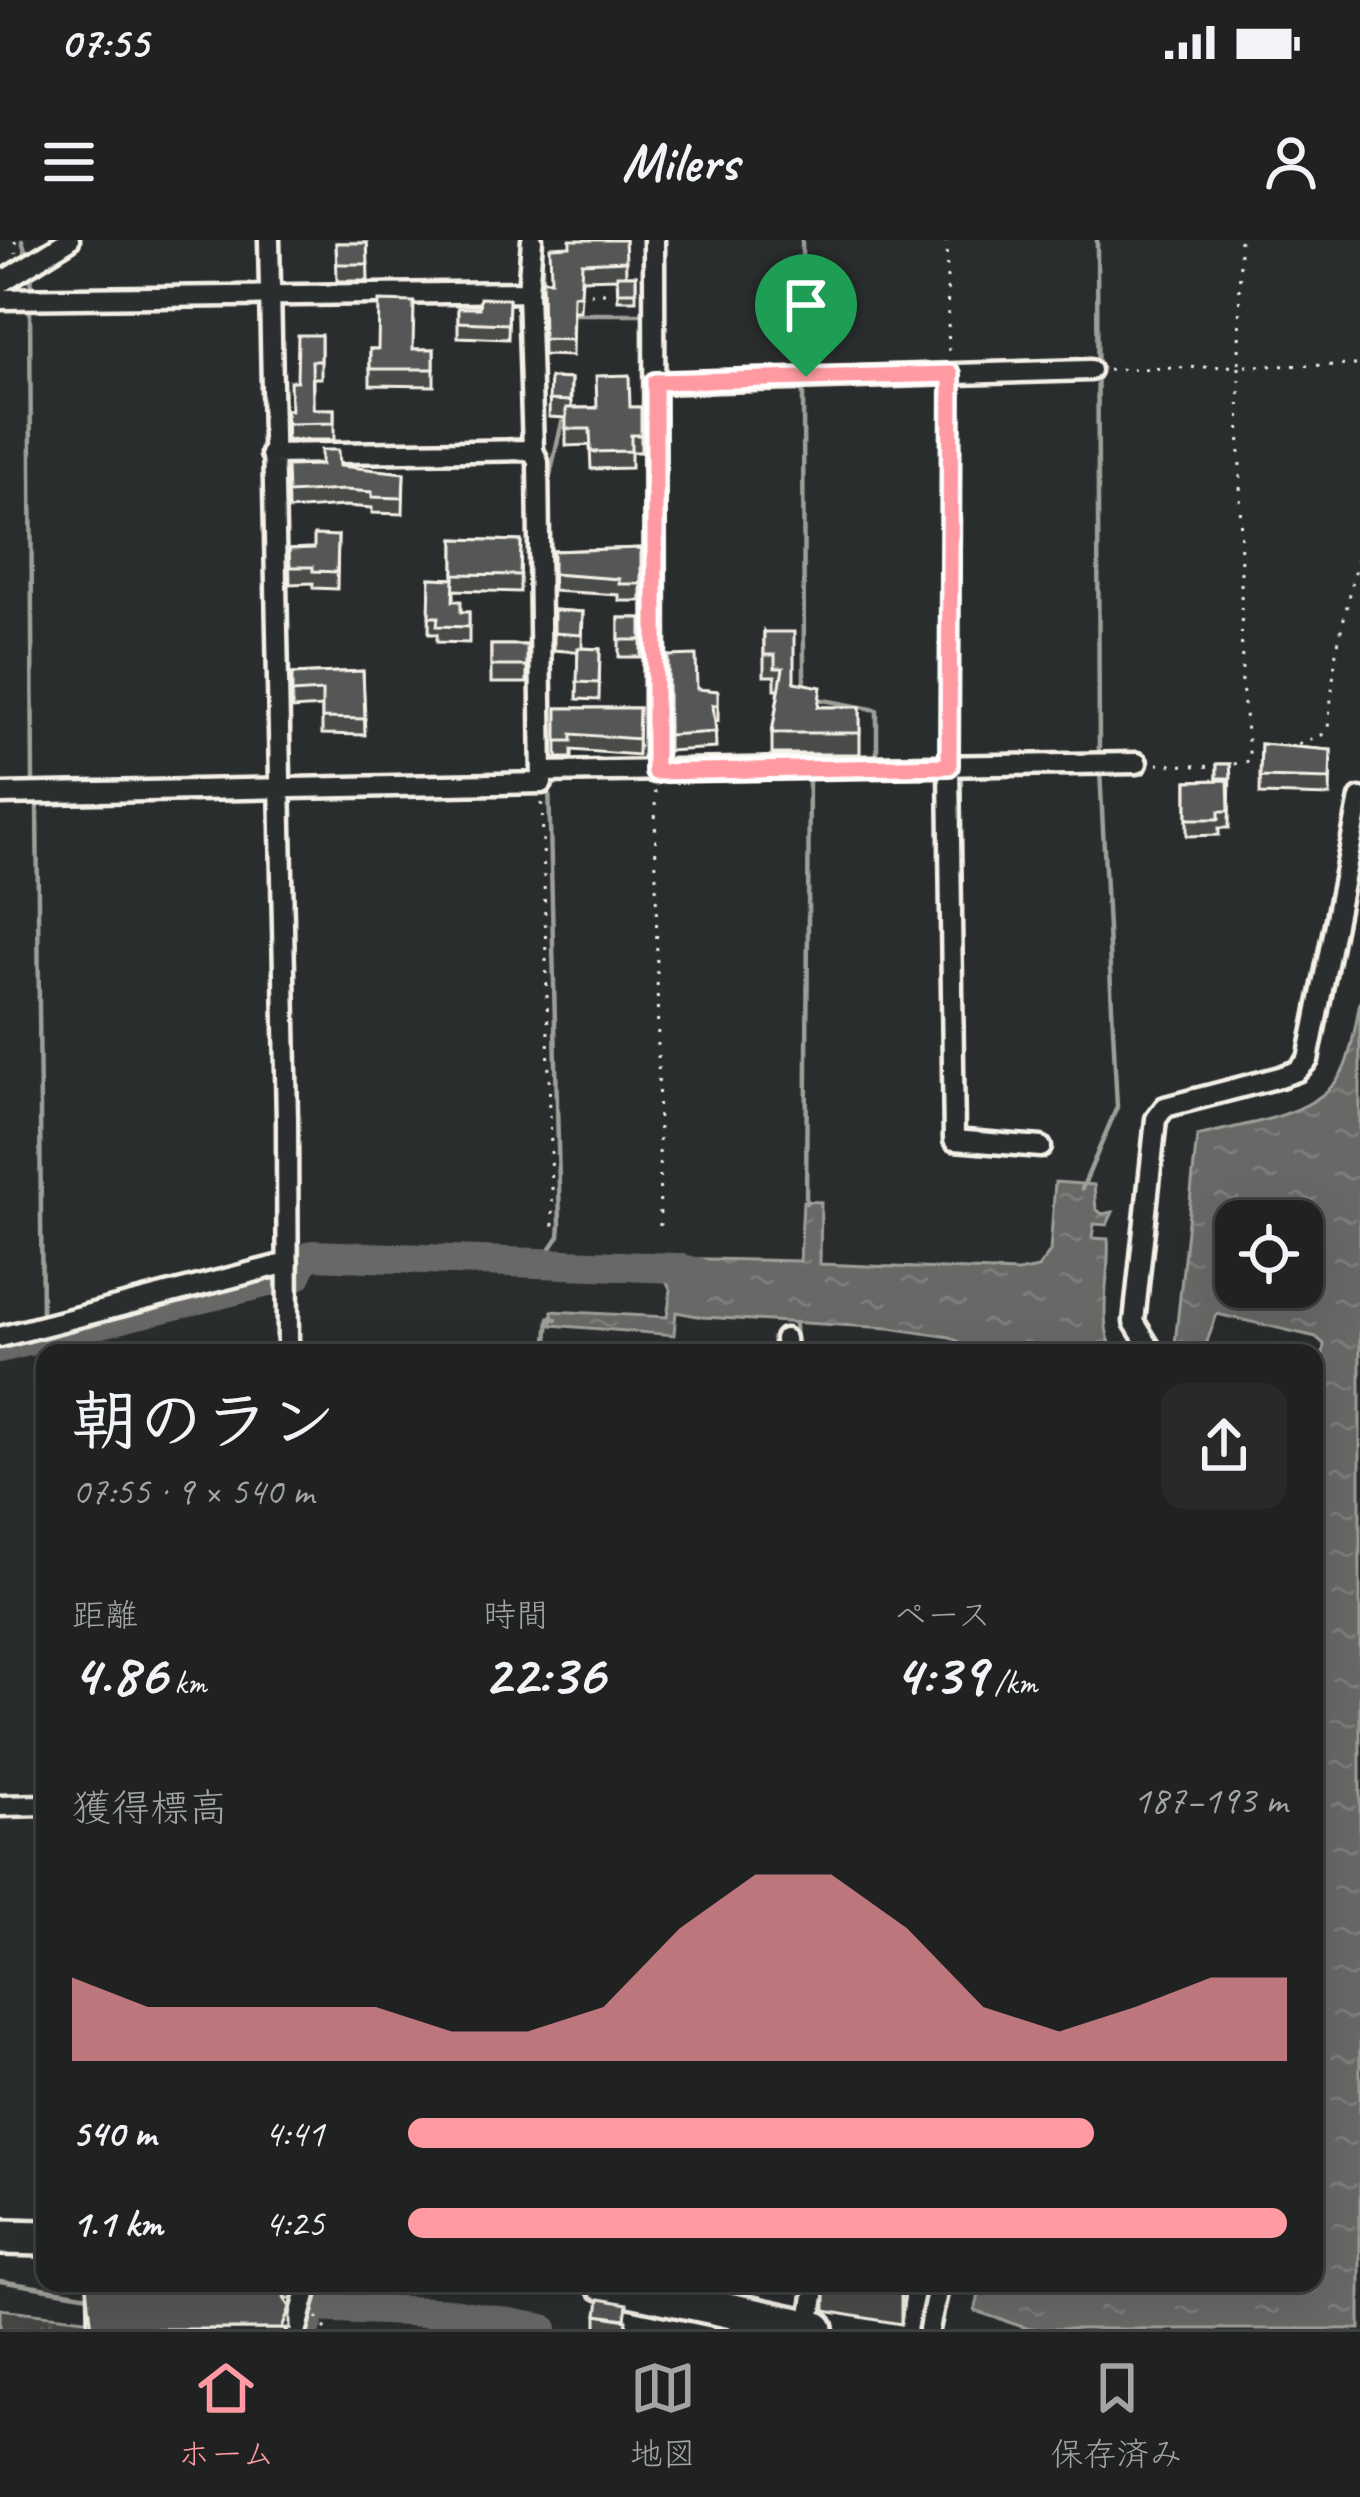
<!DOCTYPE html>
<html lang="ja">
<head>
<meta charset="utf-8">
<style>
	body { margin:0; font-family:Caveat,"Klee One",sans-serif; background:#282a2a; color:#f1f3f6; height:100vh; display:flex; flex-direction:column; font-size:45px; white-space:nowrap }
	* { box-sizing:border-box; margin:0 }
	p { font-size:39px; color:#a2a4a5 }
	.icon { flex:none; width:66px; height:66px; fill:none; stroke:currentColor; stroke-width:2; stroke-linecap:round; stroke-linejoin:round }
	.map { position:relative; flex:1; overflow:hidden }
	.sheet { position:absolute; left:36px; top:1104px; width:1287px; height:948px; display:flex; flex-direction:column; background:#202222; border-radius:24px; box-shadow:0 12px 48px #0002,0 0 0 3px #3d3f40 }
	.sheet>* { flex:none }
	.buttons { position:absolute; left:1215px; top:960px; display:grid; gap:24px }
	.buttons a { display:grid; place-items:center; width:108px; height:108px; border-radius:24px; background:#202222; box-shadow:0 12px 48px #0002,0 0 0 3px #3d3f40; font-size:60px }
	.pin { position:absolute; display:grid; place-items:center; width:102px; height:102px; color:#fff; margin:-123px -51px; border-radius:50% 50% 50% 0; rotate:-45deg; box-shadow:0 0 12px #0007 }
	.pin .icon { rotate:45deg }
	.round { display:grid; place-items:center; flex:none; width:126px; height:126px; border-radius:24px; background:#282a2a }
	.head { display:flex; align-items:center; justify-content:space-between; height:204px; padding:0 36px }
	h1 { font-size:66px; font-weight:600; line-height:90px }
	.figures { display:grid; grid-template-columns:repeat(3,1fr); gap:18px; height:204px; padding:12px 36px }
	.figures div { display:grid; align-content:center }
	.figures b { font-size:60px; font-weight:600 }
	.figures small { font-size:33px; font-weight:400 }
	.figures p { font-size:33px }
	.chart { height:336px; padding:24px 36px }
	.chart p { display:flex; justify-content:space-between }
	.chart svg { width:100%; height:216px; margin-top:12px; fill:#ff9aa2; opacity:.7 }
	ul { padding:0 36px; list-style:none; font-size:39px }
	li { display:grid; grid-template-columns:192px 144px 1fr; align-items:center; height:90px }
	li i { height:30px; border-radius:15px; background:#ff9aa2 }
	.status { display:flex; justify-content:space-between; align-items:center; height:84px; padding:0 60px; background:#202222; direction:ltr }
	.status svg { height:33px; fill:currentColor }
	header { display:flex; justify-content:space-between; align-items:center; height:156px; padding:0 36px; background:#202222; font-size:54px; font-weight:600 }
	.dock { display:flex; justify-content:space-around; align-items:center; height:168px; border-top:3px solid #3d3f40; background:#202222; font-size:33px; color:#a2a4a5 }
	.dock a { display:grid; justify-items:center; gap:6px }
	.dock .on { color:#ff9aa2 }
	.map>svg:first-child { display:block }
	.grass { fill:url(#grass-tufts); stroke:#9c9c96; stroke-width:3 }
	.water { fill:url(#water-ripples); stroke:#9f9f9a; stroke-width:3; fill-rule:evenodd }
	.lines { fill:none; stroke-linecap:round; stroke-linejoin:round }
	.stream { stroke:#9f9f9a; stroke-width:4.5 }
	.river { stroke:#676866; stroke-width:30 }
	.street-casing { stroke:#f4f1e8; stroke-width:27 }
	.highway-casing { stroke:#f4f1e8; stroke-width:42 }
	.path { stroke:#f4f1e8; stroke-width:3; stroke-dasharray:3 9; stroke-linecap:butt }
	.street { stroke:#2a2d2e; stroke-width:18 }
	.highway { stroke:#2a2d2e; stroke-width:33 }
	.wall { fill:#494b4a; stroke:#f4f1e8; stroke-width:3 }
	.shaded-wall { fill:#3c3d3c; stroke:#f4f1e8; stroke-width:3 }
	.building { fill:#555756; stroke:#f4f1e8; stroke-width:3 }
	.route-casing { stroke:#fff; stroke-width:24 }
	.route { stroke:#ff9aa2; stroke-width:15 }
</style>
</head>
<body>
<div class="status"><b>07:55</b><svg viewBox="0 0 49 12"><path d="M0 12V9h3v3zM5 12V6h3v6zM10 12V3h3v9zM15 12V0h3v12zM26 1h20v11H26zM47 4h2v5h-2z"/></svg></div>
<header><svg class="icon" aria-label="menu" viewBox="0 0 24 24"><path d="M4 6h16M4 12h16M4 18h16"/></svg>Milers<svg class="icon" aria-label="person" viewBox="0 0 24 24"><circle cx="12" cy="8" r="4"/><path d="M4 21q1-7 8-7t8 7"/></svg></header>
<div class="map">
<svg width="1360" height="2089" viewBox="0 0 1360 2089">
	<defs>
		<pattern id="grass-tufts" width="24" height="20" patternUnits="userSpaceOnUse" patternTransform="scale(3)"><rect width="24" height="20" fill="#444645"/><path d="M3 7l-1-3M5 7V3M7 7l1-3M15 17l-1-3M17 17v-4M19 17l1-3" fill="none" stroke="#606160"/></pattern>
		<pattern id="water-ripples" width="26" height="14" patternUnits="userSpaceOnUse" patternTransform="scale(3)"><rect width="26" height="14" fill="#676866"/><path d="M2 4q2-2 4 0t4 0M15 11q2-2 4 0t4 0" fill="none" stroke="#7d7e7c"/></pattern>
	</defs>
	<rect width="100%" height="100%" fill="#2a2d2e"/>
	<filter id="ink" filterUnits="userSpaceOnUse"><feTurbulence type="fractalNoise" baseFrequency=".00833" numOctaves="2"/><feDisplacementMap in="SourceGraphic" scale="24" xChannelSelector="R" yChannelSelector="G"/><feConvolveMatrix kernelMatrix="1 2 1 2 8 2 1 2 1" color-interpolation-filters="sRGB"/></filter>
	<g filter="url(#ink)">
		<path class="grass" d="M0 2069 86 2079 87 2089H0Z"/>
		<path class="water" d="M1360 761V2089H1029L975 2071 982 2043H1314V1191L1324 1104 1316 1097 1217 1074 1203 1113H1174L1197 896C1244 883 1325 877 1345 826 1353 806 1356 782 1360 761ZM1236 981H1302V1047H1236Z
			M1055 942 1094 945 1096 969 1102 974 1113 972 1107 985 1094 984 1092 998 1108 999C1111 1032 1095 1088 1116 1113H978L950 1097 889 1088 703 1077 676 1072 674 1095 552 1085V1071L667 1077 671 1050 663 1035 664 1018 800 1021 803 961 821 962 820 1024 1018 1032 1038 1028 1050 1012Z"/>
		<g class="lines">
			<path class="stream" d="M22 0 27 17
				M802 0 803 135
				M1097 0 1099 519
				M542 44V0
				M31 53 32 29
				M30 66 33 545
				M568 74H645V82
				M803 147 804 447
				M547 249 562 182 571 181
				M818 459 877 470V524
				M37 561 42 1078
				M1082 949 1117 867 1100 530
				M806 963 809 536
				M541 1023 559 996 560 985 549 543
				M297 1035 299 1113
				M795 1083 796 1113
				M43 1091 45 1156
				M546 1113 549 1078 556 1079
				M0 1575 45 1574
				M0 1978 45 1980
				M0 2041 89 2056"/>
			<path class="river" d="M0 1108 297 1035 303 1021 312 1015 677 1028 699 1033
				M306 2089 313 2067 453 2073 543 2089"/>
			<defs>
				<path id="street" d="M269 0 287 881 288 1113
					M654 0 655 532
					M0 43 69 0
					M0 59 528 52
					M655 143 1090 130
					M271 214 533 210
					M949 526 954 900 1041 907
					M542 532 1137 523
					M0 554 542 543 538 222 533 210 528 52 532 0
					M0 1097 288 1023
					M785 1099 786 1113
					M1153 1113 1134 1082 1156 879 1165 867 1280 837 1297 831 1308 820 1360 558
					M0 1566 45 1565
					M809 2087 816 2043
					M297 2089 309 2043
					M929 2089 939 2043"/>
				<path id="highway" d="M0 1997 45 1998
					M603 2043 816 2089"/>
			</defs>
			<use href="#street" class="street-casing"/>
			<use href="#highway" class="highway-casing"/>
			<path class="path" d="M15 0 16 13
				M946 0 949 118
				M1240 0 1239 126 1360 125
				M578 53H613
				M1108 130 1239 126 1242 445 1250 521 1229 525
				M949 508 951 152
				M1287 508 1322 495 1328 488 1336 412 1360 311
				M1157 524 1219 527
				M655 551 660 987
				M542 563 553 987
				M317 2077 326 2089"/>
			<use href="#street" class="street"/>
			<use href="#highway" class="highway"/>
		</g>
		<path class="wall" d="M625 0 626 35H636V60H618L617 38 582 39 580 71H573L572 116 543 115 542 40H550L570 6Z
			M336 3H367L368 41H337Z
			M509 59 508 99 458 97V68H479Z
			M321 95V138H313V169H334V200H287L286 170H291L297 141Z
			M370 109H434V146L370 145Z
			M550 138 571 139V168L641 167V212H631V228L591 229 590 205 566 206V178L549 177Z
			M287 226H339L404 233 403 274 372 273V268L345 266 288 270Z
			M338 296 337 349 313 348V343L290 344 289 309 314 308Z
			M454 299 521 301 520 352 454 350V361L461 372H469V403L437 402V394H429L430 338 454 339Z
			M641 308V361H619V355L553 351V311Z
			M554 370 583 372 582 408 600 409 599 460 577 459 578 412 554 410Z
			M619 378H641V417H619Z
			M764 392 794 442 821 467H860V514H772V493L779 449H775V436H764Z
			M491 405H527V443H491Z
			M668 416 697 449 718 451V481H715L716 508 668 511Z
			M363 431 365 495 322 494V467L292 469V434Z
			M557 468H639L638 515 572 510V518H557Z
			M1261 504 1331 510 1330 556 1260 554Z
			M1217 524H1230L1229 588H1219V595L1187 596V541L1217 540Z
			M255 2043H296L291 2059H286L290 2089H88L87 2046 255 2047Z
			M825 2043H906L901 2084 825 2071Z
			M597 2075 627 2080 626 2089H597Z"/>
		<path class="shaded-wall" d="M902 2043H906L901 2084V2053Z
			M286 2046V2078L290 2067V2089H282Z"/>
		<path class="building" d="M570 0H625L626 21 582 23 580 55H573L572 100 543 99 542 40H551L550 7 570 6Z
			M336 3H367L368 24H337Z
			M617 35H636V52H618Z
			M480 58 509 59 508 84 458 82V68H479Z
			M379 61 414 62 413 109H434V129H370V109H378Z
			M298 95H321V121H312L313 169H334V183L287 184 286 170H291L290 141H297Z
			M629 135 630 167H641V195H631V211L591 212 590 189H566V168H597L596 136Z
			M550 138 571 139 570 161 549 160Z
			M321 210H338L339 226 404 233 403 258 372 257V252L345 250 288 253 287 226 321 225Z
			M314 295 338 296 337 332 313 331V327H290L289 309 314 308Z
			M454 299 521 301 520 335 454 334Z
			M641 308V344H619V339L553 334V311Z
			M430 338 454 339 453 361H461V372H469V387L437 386 438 377H429Z
			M554 370 583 372 581 395 554 393Z
			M619 378H641V400H619Z
			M764 392H794V442L821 447 818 467H860V493H772L783 428H775V415H764Z
			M491 405H527V426H491Z
			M578 408 600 409 599 443 577 442Z
			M696 415 697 449 718 451V465H713L716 492 668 495V416Z
			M363 431 365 479 322 478V451L292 453V434Z
			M557 468H639L638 499 572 494V501H557Z
			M1261 504 1331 510 1330 539 1260 537Z
			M1217 524H1230L1231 538H1217Z
			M1228 540 1229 571H1219V579H1187V541Z
			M278 2043 286 2046 284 2058 290 2067 282 2089H92L87 2046 278 2048Z
			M846 2043H902L901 2053Z
			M599 2059 627 2064 625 2079 597 2075Z"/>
	</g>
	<g class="lines" filter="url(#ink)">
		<defs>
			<path id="route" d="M951 134 949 526 655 532V142Z"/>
		</defs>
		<use href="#route" class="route-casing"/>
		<use href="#route" class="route"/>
	</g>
</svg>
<div class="buttons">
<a><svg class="icon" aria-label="locate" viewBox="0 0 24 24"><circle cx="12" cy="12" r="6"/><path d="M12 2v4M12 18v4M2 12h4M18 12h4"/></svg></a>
</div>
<div class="pin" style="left:806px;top:137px;background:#1e9e55"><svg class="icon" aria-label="arrive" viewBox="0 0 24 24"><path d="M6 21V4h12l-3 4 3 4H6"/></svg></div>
<section class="sheet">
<div class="head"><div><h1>朝のラン</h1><p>07:55 · 9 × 540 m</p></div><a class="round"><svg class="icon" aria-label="share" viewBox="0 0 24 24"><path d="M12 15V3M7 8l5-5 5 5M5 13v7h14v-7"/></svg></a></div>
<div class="figures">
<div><p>距離</p><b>4.86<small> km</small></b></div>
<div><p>時間</p><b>22:36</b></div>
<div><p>ペース</p><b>4:39<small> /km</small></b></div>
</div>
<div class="chart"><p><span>獲得標高</span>187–193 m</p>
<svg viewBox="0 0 160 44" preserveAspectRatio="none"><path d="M0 44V27L10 33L20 33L30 33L40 33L50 38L60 38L70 33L80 17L90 6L100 6L110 17L120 33L130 38L140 33L150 27L160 27V44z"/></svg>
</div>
<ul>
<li><b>540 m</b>4:41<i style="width:78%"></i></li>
<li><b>1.1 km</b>4:25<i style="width:100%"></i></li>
</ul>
</section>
</div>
<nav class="dock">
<a class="on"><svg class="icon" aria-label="home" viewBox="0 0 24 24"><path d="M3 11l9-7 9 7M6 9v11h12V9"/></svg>ホーム</a>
<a><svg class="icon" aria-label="map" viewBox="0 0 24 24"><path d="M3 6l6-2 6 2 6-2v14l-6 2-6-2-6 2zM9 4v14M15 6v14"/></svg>地図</a>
<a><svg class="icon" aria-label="saved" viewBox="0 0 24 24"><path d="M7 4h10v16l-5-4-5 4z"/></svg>保存済み</a>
</nav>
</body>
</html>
